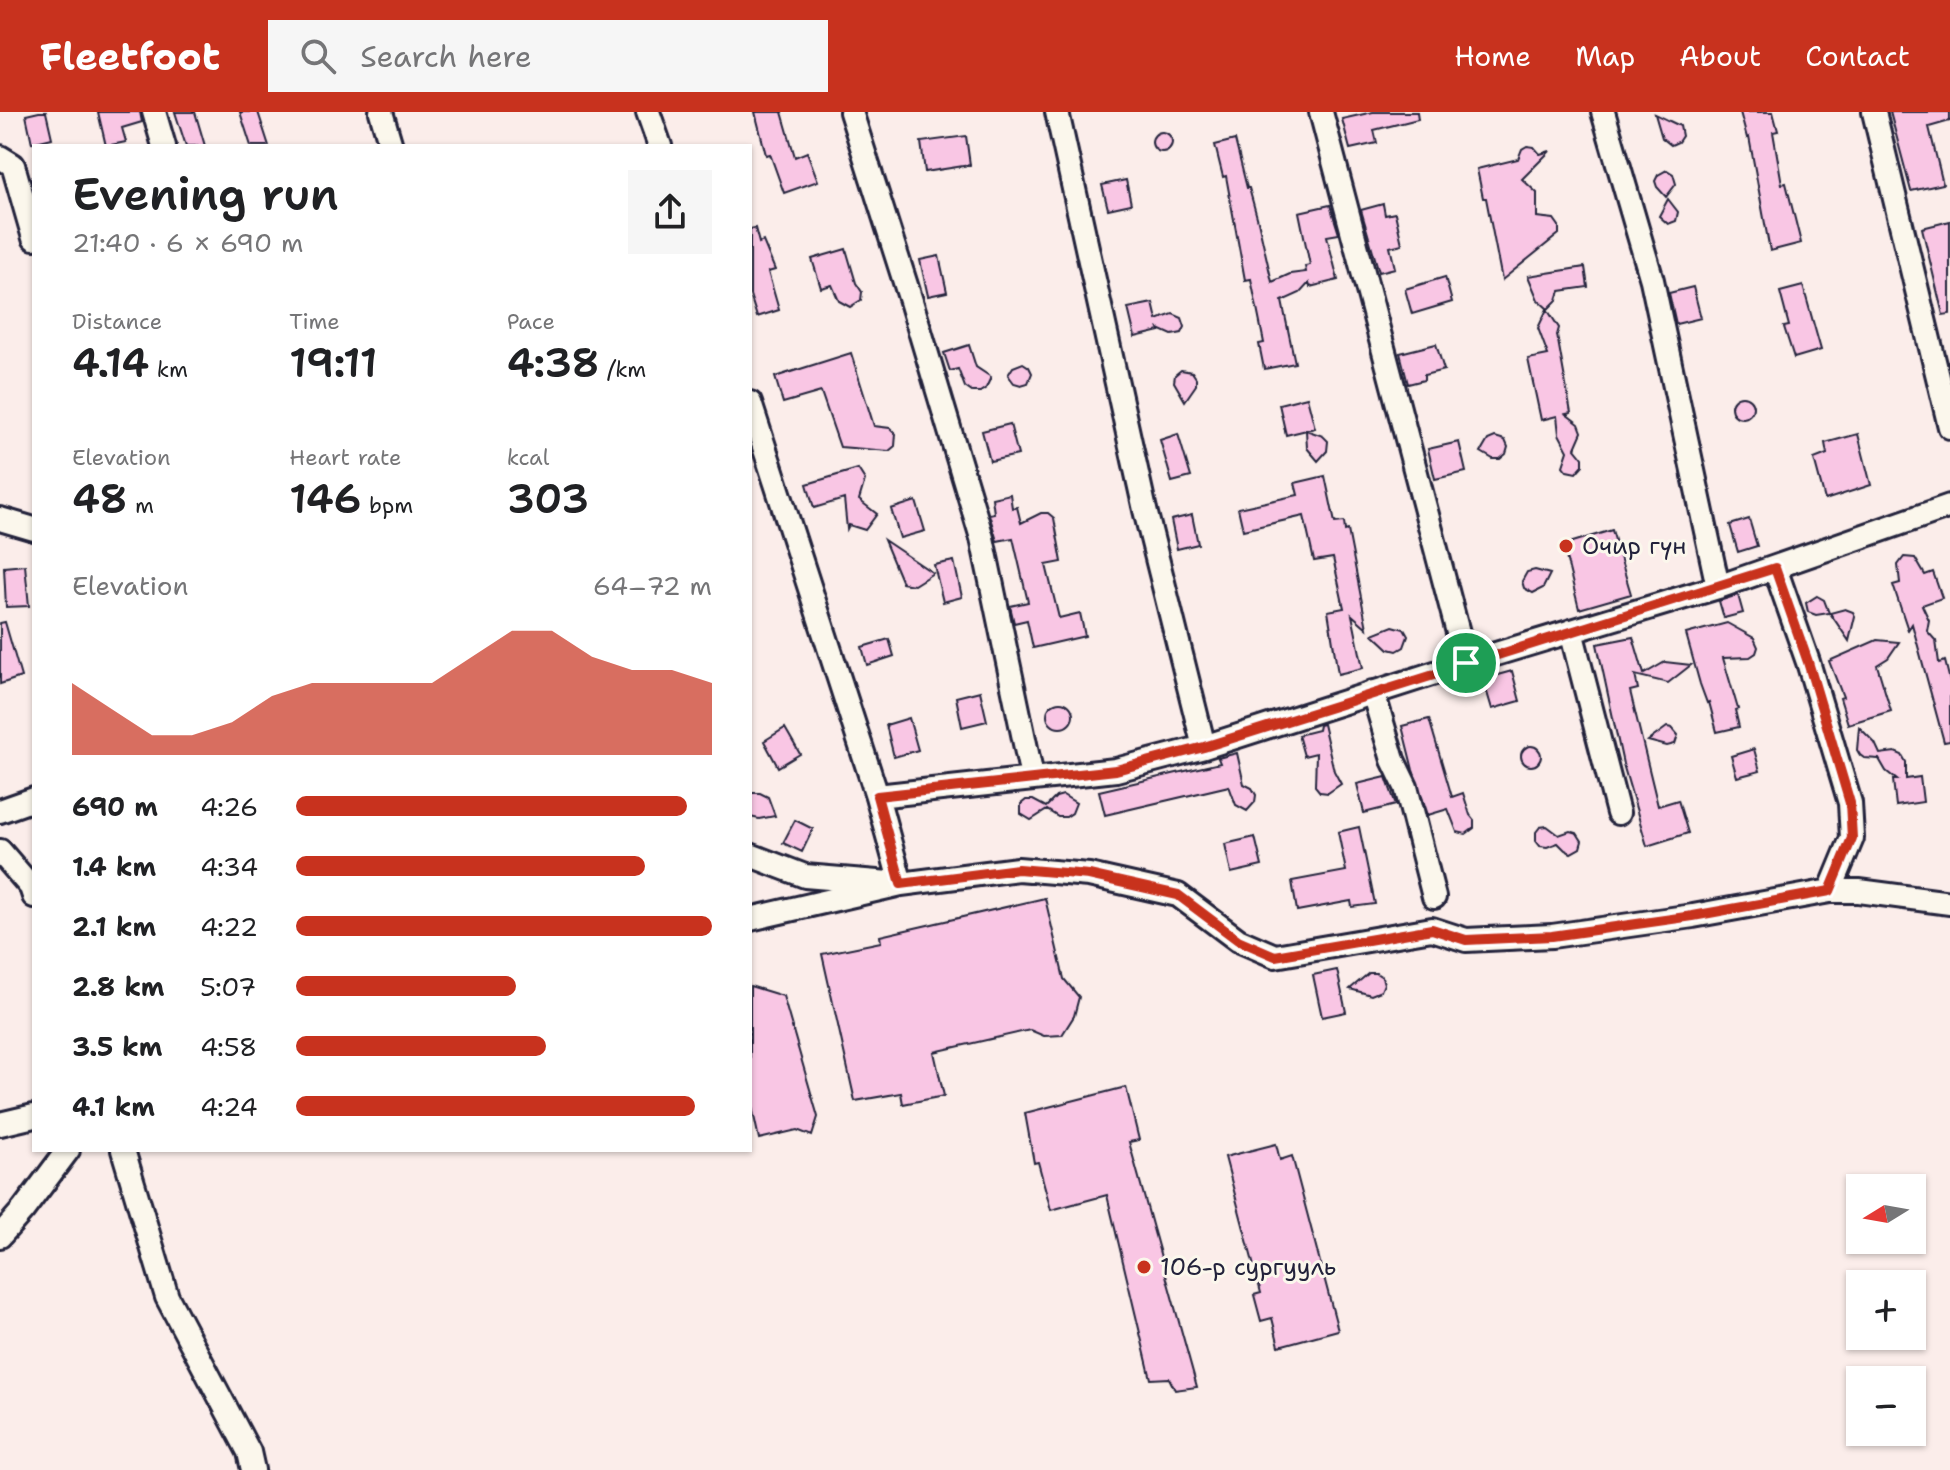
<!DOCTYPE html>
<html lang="en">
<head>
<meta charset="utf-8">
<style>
	body { margin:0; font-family:"Shantell Sans",sans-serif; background:#f6f6f6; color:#202124; height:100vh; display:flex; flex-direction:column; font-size:30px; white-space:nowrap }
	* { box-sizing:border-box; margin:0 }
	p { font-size:26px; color:#757577 }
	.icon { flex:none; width:44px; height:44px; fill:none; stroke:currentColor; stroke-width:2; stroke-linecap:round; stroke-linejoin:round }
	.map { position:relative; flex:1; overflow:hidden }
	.sheet { position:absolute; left:32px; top:32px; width:720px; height:1008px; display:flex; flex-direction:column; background:#fff; border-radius:0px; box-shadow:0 2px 6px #0004 }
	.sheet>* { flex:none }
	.needle { width:52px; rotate:259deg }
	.tools { position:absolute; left:1846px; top:1062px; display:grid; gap:16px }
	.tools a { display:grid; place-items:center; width:80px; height:80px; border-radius:0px; background:#fff; box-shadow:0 2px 6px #0004; font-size:40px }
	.pin { position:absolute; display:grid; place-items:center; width:68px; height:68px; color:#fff; margin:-34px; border:4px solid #fff; border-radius:50%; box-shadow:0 2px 8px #0007 }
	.round { display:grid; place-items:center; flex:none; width:84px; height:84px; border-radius:0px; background:#f6f6f6 }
	.headline { display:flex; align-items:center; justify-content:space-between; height:136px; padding:0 40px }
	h1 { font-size:44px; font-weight:600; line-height:60px }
	.metrics { display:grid; grid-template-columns:repeat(3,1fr); gap:12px; height:136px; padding:8px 40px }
	.metrics div { display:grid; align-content:center }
	.metrics b { font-size:40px; font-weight:600 }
	.metrics small { font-size:22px; font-weight:400 }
	.metrics p { font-size:22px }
	.chart { height:224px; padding:16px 40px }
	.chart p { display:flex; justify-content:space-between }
	.chart svg { width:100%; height:144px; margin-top:8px; fill:#c8321e; opacity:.7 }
	ul { padding:0 40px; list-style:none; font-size:26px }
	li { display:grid; grid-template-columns:128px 96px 1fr; align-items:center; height:60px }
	li i { height:20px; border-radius:10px; background:#c8321e }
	header { display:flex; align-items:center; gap:48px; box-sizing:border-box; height:112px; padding:0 40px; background:#c8321e; color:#fff }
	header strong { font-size:38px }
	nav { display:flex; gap:44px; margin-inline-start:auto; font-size:28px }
	.search { width:560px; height:72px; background:#f6f6f6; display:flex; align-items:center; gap:20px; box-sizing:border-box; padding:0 28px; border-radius:0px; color:#757577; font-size:30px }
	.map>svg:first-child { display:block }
	.building { fill:#f9c6e4; stroke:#22223b; stroke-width:2 }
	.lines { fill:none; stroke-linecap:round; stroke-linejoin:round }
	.street-casing { stroke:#22223b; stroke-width:28 }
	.street { stroke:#fbf7ec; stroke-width:22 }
	.route-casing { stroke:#fff; stroke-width:16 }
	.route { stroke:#c8321e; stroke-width:10 }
	.poi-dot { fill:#c8321e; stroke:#fbf7ec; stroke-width:3 }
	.labels { text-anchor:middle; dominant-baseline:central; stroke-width:6; stroke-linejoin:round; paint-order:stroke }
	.poi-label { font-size:24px; fill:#22223b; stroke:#fbf7ec; text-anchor:start }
</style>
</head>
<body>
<header>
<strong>Fleetfoot</strong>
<div class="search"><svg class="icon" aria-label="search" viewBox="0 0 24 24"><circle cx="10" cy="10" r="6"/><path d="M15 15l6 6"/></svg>Search here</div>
<nav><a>Home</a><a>Map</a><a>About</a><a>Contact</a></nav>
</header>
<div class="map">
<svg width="1950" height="1358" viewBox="0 0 1950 1358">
	<rect width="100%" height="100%" fill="#fbedea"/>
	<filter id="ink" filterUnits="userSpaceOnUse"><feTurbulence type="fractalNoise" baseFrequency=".0125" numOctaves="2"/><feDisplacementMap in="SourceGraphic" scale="16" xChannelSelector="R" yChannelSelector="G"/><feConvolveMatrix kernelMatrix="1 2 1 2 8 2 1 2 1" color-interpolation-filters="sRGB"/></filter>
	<g filter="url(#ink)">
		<path class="building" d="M39 0H46L52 26 32 31 26 3Z
			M98 0H140L142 10 122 16 126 30 106 34Z
			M175 0H195L205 34H186Z
			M240 0H258L269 34H251Z
			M755 0H782L795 45 807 40 818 69 784 81 770 42 766 43Z
			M1373 0H1417L1418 7 1374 18 1377 31 1350 37 1342 7Z
			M1740 0H1773L1778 19 1773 20 1782 72 1786 71 1801 131 1770 139 1749 25 1747 26Z
			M1890 0H1950V9L1929 15 1943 72 1911 79Z
			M1655 2 1680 14 1682 24 1678 30 1671 33 1662 26Z
			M1152 30a10 10 0 1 1 20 0a10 10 0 1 1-20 0Z
			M966 24 970 53 925 60 921 30Z
			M1235 28 1247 76H1249L1258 109 1272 170 1290 162 1306 160 1305 154 1310 153 1299 100 1330 93 1339 122 1327 124 1338 168 1310 175 1309 171 1300 181 1282 189 1295 251 1264 257 1259 232 1264 231 1251 167 1245 168 1226 64 1223 65 1215 33Z
			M1527 34 1534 35 1540 42 1550 39 1522 67 1537 81V105L1554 107 1559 114V122L1502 168 1486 86H1483L1477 57 1518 47 1522 37Z
			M1667 58 1673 62 1676 72 1666 85 1657 75 1655 69 1658 63Z
			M1126 68 1131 92 1108 97 1102 73Z
			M1668 87 1678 100 1676 109 1668 112 1659 104Z
			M1383 92 1385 103 1395 101 1402 132 1390 135 1395 156 1379 160 1361 98Z
			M1950 109V202L1943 203 1922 116Z
			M755 116 759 131 763 129 775 158 768 160 779 198 757 205 750 183V117Z
			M846 137 856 171 862 180 861 188 850 195 839 189 832 173 821 176 812 147Z
			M939 144 947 180 928 184 920 148Z
			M1585 155 1588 175 1560 179 1557 188 1548 197 1538 188 1528 164Z
			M1445 165 1452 190 1412 202 1405 177Z
			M1803 174 1821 238 1794 246 1784 215 1789 214 1780 180Z
			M1693 175 1701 206 1676 212 1669 181Z
			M1153 191 1157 208 1173 202 1182 206 1185 215 1182 221 1172 223 1159 217 1160 219 1135 225 1128 196Z
			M1547 197 1559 216 1557 223 1571 301 1566 302 1579 312 1582 320 1575 336 1583 346V353L1576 361 1567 359 1563 354 1568 339 1559 322 1557 304 1541 308 1528 247 1548 243 1538 216Z
			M1436 232 1444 258 1424 263V268L1408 272 1400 241Z
			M969 233 976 255 991 265 986 276 980 280H972L965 275 958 257 950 259 944 241Z
			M851 241 874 314 890 316 896 322 895 334 889 339 840 335 821 280 783 291 775 265Z
			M1023 251 1029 255 1032 261 1028 271 1021 273 1014 271 1008 263 1013 255Z
			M1181 258 1192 260 1196 266V273L1185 289 1174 270 1175 263Z
			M1731 295a11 11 0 1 1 22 0a11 11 0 1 1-22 0Z
			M1307 285 1315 316 1286 323 1279 292Z
			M1010 312 1018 343 990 349 982 319Z
			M1306 318 1323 324 1328 329 1327 339 1318 349 1307 336Z
			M1178 322 1191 365 1172 370 1160 328Z
			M1858 322 1871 373 1825 388 1814 347 1827 342 1825 331Z
			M1495 325 1505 328 1508 335 1506 342 1500 347H1493L1481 340 1488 328Z
			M1459 330 1466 360 1435 367 1428 337Z
			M858 357 865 368 859 388 877 402 865 418 849 413 847 417 844 387 814 396 807 372Z
			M1325 364 1335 411 1344 410 1345 419 1348 418 1367 516 1352 503 1363 556 1338 562 1328 499 1344 496 1333 446 1314 449 1304 404 1243 418 1238 396 1298 383 1295 371Z
			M1010 382 1012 396 1017 395 1021 411 1041 401H1048L1054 406 1062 450 1046 453 1059 506 1080 501 1085 524 1033 536 1027 508 1014 511 1010 494 1028 490 1013 426 997 429 989 402 994 401 992 386Z
			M916 389 925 419 900 426 891 397Z
			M1192 403 1198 432 1177 437 1171 408Z
			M1749 407 1757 434 1738 440 1730 413Z
			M1612 418 1631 482 1579 497 1563 433Z
			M884 428 933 461 914 473 902 471Z
			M1904 445 1915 446 1925 463 1933 460 1942 486 1922 493 1929 508 1927 519 1936 529 1939 551 1945 549 1950 569V629L1944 630 1912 512 1908 518 1893 473 1900 471 1898 453Z
			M954 449 962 485 943 490 934 453Z
			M25 453 29 494 6 495 4 455Z
			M1535 458 1550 462 1543 476 1533 481 1524 476 1522 469 1527 460Z
			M1738 483 1743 501 1724 506 1719 489Z
			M1817 484 1824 488 1829 501 1816 503 1808 500 1806 491Z
			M1845 497 1853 500 1855 504 1849 529 1830 501Z
			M5 510 21 565 0 572V511Z
			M1727 511 1754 526 1758 535 1756 541 1750 545 1723 546 1738 597 1735 598 1739 615 1717 620 1709 590 1707 591 1700 572 1686 522Z
			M1393 514 1404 517 1408 524 1404 535 1397 539 1389 537 1373 522Z
			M1633 525 1644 562 1665 550 1691 553 1668 571 1635 563 1638 577 1630 579 1658 694 1678 688 1688 721 1647 734 1623 652 1597 532Z
			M889 527 894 544 867 553 862 535Z
			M1877 528 1899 530 1888 546 1877 553 1891 599 1848 612 1840 586 1843 585 1829 549Z
			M1512 559 1520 589 1492 597 1483 567Z
			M980 579 987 609 962 615 956 585Z
			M1047 603a13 13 0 1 1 26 0a13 13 0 1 1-26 0Z
			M909 606 918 638 894 645 886 613Z
			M1429 607 1452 685 1463 681 1470 703 1474 708V716L1466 722 1457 720 1448 697 1428 703 1413 658 1402 614Z
			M1323 612 1334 659 1341 672 1328 681 1320 680 1315 674 1316 641 1304 644 1298 623 1318 618 1319 613Z
			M1667 615 1672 616 1678 623 1675 632 1667 634 1648 629Z
			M1859 615 1875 631 1880 642 1895 640 1902 643 1906 650V667L1920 665 1923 690 1896 694 1893 668H1897L1886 659 1879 647 1864 646 1860 643 1857 638Z
			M785 616 800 642 778 655 764 629Z
			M1521 644a10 10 0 1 1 20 0a10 10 0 1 1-20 0Z
			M1754 637 1760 659 1737 665 1731 644Z
			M1237 641 1244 672 1252 676 1256 683 1255 690 1247 699 1236 693 1229 674 1105 703 1099 679 1220 651 1218 646Z
			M1386 665 1396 693 1364 701 1357 672Z
			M750 681H760L768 685 775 704 759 707 750 705Z
			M1063 683 1076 691 1072 701 1066 705H1058L1047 698 1031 708 1021 702V692L1026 688H1033L1046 695 1056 685Z
			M795 708 813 717 802 740 783 731Z
			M1547 714 1559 723 1570 719 1577 721 1582 729 1580 736 1571 741 1565 738 1558 731 1547 735 1540 734 1536 729V720L1540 715Z
			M1359 715 1375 792 1352 795 1351 789 1297 799 1292 769 1346 759 1338 720Z
			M1255 725 1262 754 1231 761 1225 732Z
			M1045 786 1064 867 1079 885 1074 904 1062 923 1044 924 1030 918 934 940 944 984 903 992 901 981 855 989 822 842 881 830 880 824Z
			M1337 858 1346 900 1322 905 1313 863Z
			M1369 861H1376L1382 865 1384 872 1381 879 1371 883 1350 877Z
			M750 874 783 884 818 1005 812 1024 797 1018 759 1027 750 986Z
			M1126 975 1139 1028 1129 1030 1197 1275 1175 1278 1169 1266 1151 1267 1107 1083 1051 1098 1038 1050 1034 1051 1025 1001Z
			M1276 1032 1280 1048 1292 1044 1338 1218 1279 1234 1272 1206 1261 1209 1254 1183 1261 1181 1225 1045Z"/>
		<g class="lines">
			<defs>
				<path id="street" d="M154 0 164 34
					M381 0 391 34
					M648 0 660 34
					M851 0 911 189 982 426 1032 665
					M1057 0 1145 398 1204 635
					M1321 0 1466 551
					M1603 0 1652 168 1718 475
					M1874 0 1950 315
					M0 45 13 53 34 126
					M750 291 877 684 901 772 750 807
					M0 407 34 417
					M1775 456 1808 550 1850 691 1852 726 1830 779
					M1571 519 1618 701
					M1373 580 1393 648 1406 675 1434 785
					M877 684 1116 658 1204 635 1466 551 1718 475 1950 394
					M0 699 34 687
					M0 739 31 775 34 784
					M750 743 805 764 901 772 1018 757 1089 763 1178 783 1238 828 1275 844 1432 817 1466 828 1552 824 1693 804 1830 779H1859L1950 791
					M0 1012 34 1004
					M123 1038 167 1185 249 1340 253 1358
					M0 1124 23 1098 68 1038"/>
			</defs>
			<use href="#street" class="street-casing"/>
			<use href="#street" class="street"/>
		</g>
	</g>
	<g class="lines" filter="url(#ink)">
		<defs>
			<path id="route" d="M1775 456 1808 550 1850 691 1852 726 1830 779 1693 804 1552 824 1466 828 1432 817 1275 844 1238 828 1178 783 1089 763 1018 757 901 772 877 684 1116 658 1204 635Z"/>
		</defs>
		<use href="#route" class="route-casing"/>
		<use href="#route" class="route"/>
	</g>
	<g class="poi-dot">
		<circle cx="1566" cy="434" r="8"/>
		<circle cx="1144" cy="1155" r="8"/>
	</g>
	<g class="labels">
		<g class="poi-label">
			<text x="1582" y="434">Очир гүн</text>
			<text x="1160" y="1155">106-р сургууль</text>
		</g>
	</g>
</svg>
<div class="tools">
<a><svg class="needle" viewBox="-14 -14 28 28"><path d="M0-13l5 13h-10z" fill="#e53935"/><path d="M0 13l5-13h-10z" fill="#757577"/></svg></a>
<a>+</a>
<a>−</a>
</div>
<div class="pin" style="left:1466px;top:551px;background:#1e9e55"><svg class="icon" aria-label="arrive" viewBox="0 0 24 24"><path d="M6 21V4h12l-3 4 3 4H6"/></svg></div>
<section class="sheet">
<div class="headline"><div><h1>Evening run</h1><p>21:40 · 6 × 690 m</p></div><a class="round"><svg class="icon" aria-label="share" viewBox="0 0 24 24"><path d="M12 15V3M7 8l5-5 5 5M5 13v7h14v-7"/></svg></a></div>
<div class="metrics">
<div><p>Distance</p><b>4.14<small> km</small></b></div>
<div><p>Time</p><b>19:11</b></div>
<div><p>Pace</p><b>4:38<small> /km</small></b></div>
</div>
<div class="metrics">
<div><p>Elevation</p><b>48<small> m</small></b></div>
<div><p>Heart rate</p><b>146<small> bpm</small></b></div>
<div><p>kcal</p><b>303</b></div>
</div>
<div class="chart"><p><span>Elevation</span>64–72 m</p>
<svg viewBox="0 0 160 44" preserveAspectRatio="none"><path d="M0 44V22L10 30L20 38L30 38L40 34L50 26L60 22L70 22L80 22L90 22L100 14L110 6L120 6L130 14L140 18L150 18L160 22V44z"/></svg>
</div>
<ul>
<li><b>690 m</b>4:26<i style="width:94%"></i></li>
<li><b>1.4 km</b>4:34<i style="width:84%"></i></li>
<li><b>2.1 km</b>4:22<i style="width:100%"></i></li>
<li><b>2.8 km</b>5:07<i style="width:53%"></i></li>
<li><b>3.5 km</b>4:58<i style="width:60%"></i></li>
<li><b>4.1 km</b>4:24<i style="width:96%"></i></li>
</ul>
</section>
</div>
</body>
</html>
